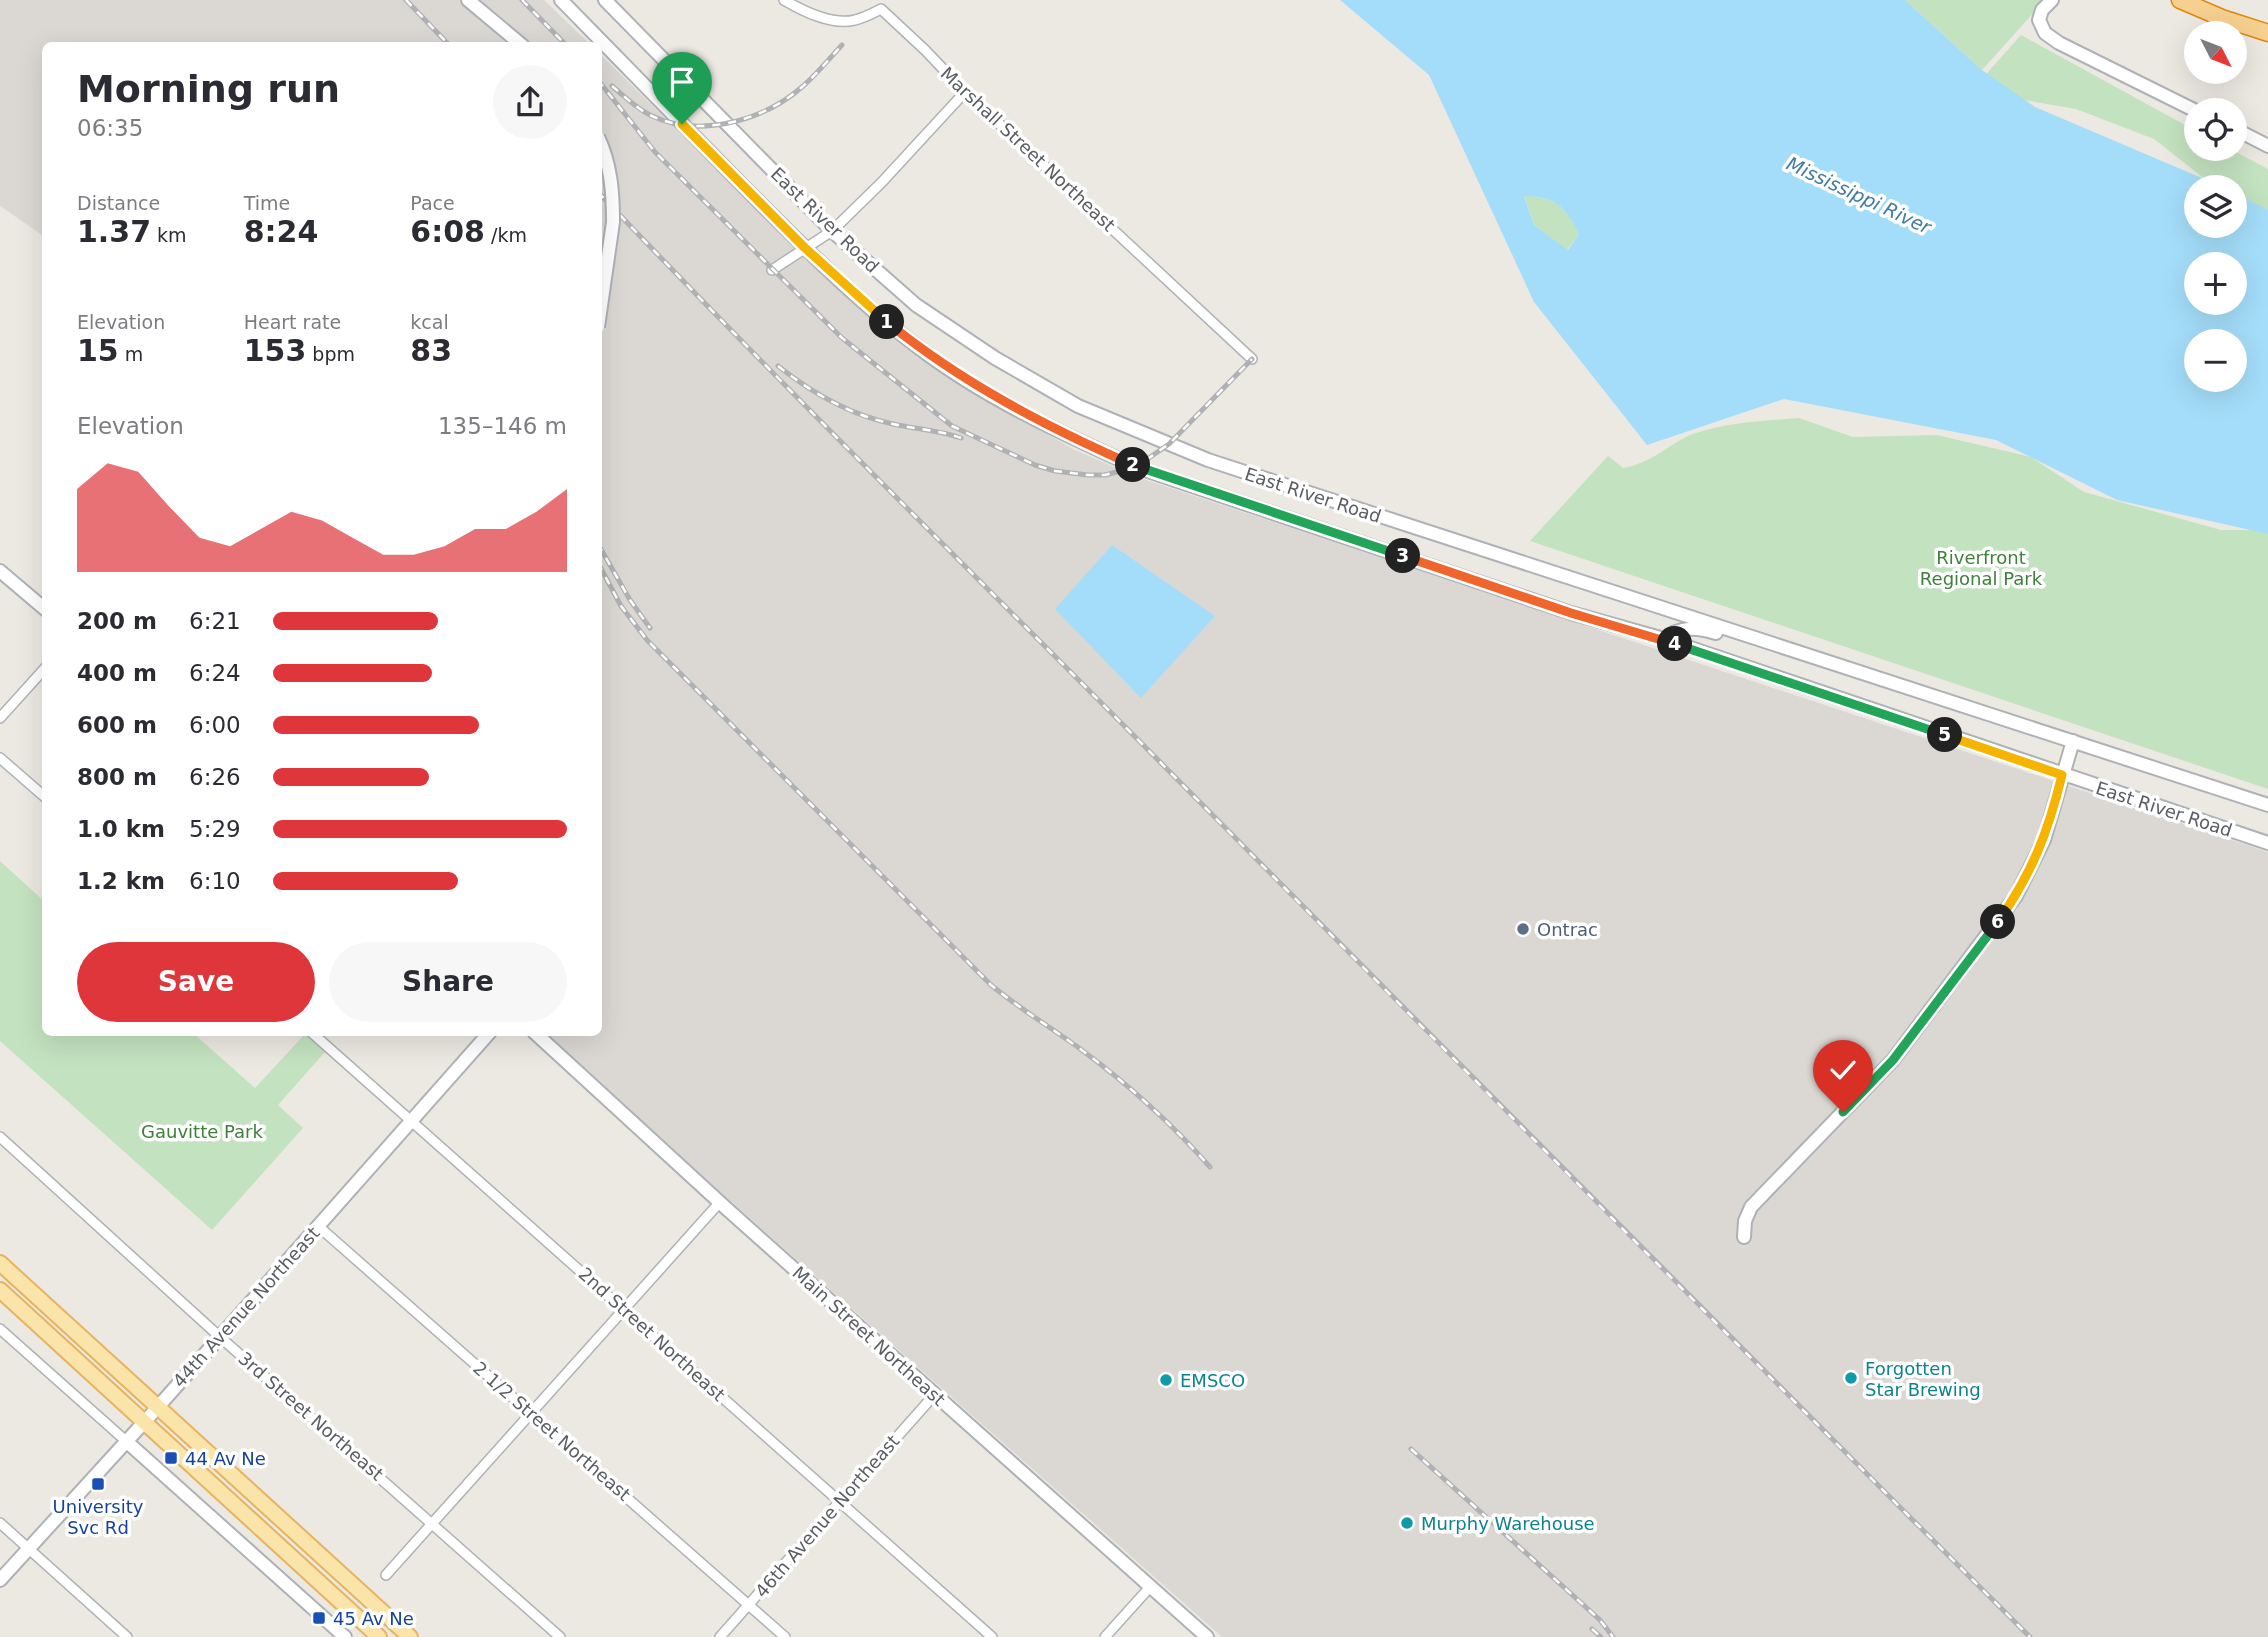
<!DOCTYPE html>
<html lang="en">
<head>
<meta charset="utf-8">
<style>
	body { margin:0; font-family:"DejaVu Sans",sans-serif; background:#f7f7f7; color:#2b2b33; height:100vh; display:flex; flex-direction:column; font-size:26px; white-space:nowrap }
	* { box-sizing:border-box; margin:0 }
	p { font-size:23px; color:#7c7c81 }
	.icon { flex:none; width:38px; height:38px; fill:none; stroke:currentColor; stroke-width:2; stroke-linecap:round; stroke-linejoin:round }
	.map { position:relative; flex:1; overflow:hidden }
	.sheet { position:absolute; left:42px; top:42px; width:560px; height:994px; display:flex; flex-direction:column; background:#fff; border-radius:10px; box-shadow:0 7px 28px #0002 }
	.sheet>* { flex:none }
	.needle { width:46px; rotate:132deg }
	.fabs { position:absolute; left:2184px; top:21px; display:grid; gap:14px }
	.fabs a { display:grid; place-items:center; width:63px; height:63px; border-radius:50%; background:#fff; box-shadow:0 7px 28px #0002; font-size:35px }
	.pin { position:absolute; display:grid; place-items:center; width:60px; height:60px; color:#fff; margin:-72px -30px; border-radius:50% 50% 50% 0; rotate:-45deg; box-shadow:0 0 7px #0007 }
	.pin .icon { rotate:45deg }
	.km { position:absolute; width:35px; height:35px; margin:-18px; border-radius:50%; background:#222; color:#fff; font-size:19px; line-height:35px; text-align:center }
	.round { display:grid; place-items:center; flex:none; width:74px; height:74px; border-radius:37px; background:#f7f7f7 }
	.summary { display:flex; align-items:center; justify-content:space-between; height:119px; padding:0 35px }
	h1 { font-size:38px; font-weight:600; line-height:52px }
	.figures { display:grid; grid-template-columns:repeat(3,1fr); gap:10px; height:119px; padding:7px 35px }
	.figures div { display:grid; align-content:center }
	.figures b { font-size:30px; font-weight:600 }
	.figures small { font-size:19px; font-weight:400 }
	.figures p { font-size:19px }
	.chart { height:196px; padding:14px 35px }
	.chart p { display:flex; justify-content:space-between }
	.chart svg { width:100%; height:126px; margin-top:7px; fill:#de363b; opacity:.7 }
	.cta { display:flex; gap:14px; margin-top:auto; padding:14px 35px }
	.cta a { flex:1; height:80px; border-radius:42px; background:#de363b; color:#fff; font-size:28px; font-weight:600; line-height:80px; text-align:center }
	.cta a+a { background:#f7f7f7; color:#2b2b33 }
	ul { padding:0 35px; list-style:none; font-size:23px }
	li { display:grid; grid-template-columns:112px 84px 1fr; align-items:center; height:52px }
	li i { height:18px; border-radius:9px; background:#de363b }
	.map>svg:first-child { display:block }
	.industrial { fill:#dbd8d4 }
	.green { fill:#c3e2bf }
	.water { fill:#a4ddf9; fill-rule:evenodd }
	.lines { fill:none; stroke-linecap:round; stroke-linejoin:round }
	.street-casing { stroke:#afb3b6; stroke-width:12 }
	.secondary-casing { stroke:#aeb2b6; stroke-width:16 }
	.primary-casing { stroke:#e8b35f; stroke-width:18 }
	.highway-casing { stroke:#e0870e; stroke-width:19 }
	.street { stroke:#fff; stroke-width:9 }
	.secondary { stroke:#fff; stroke-width:12 }
	.primary { stroke:#fae4a9; stroke-width:14 }
	.highway { stroke:#f6d08f; stroke-width:16 }
	.rail-casing { stroke:#b0b1b2; stroke-width:5 }
	.rail { stroke:#fff; stroke-width:2.5; stroke-dasharray:8; stroke-linecap:butt }
	.secondary-bridge-casing { stroke:#aeb2b6; stroke-width:16; stroke-linecap:butt }
	.secondary-bridge { stroke:#fff; stroke-width:12 }
	.split-1-casing { stroke:#fff; stroke-width:14 }
	.split-2-casing { stroke:#fff; stroke-width:14 }
	.split-3-casing { stroke:#fff; stroke-width:14 }
	.split-4-casing { stroke:#fff; stroke-width:14 }
	.split-5-casing { stroke:#fff; stroke-width:14 }
	.split-6-casing { stroke:#fff; stroke-width:14 }
	.split-7-casing { stroke:#fff; stroke-width:14 }
	.split-1 { stroke:#f5b400; stroke-width:9 }
	.split-2 { stroke:#f0652b; stroke-width:9 }
	.split-3 { stroke:#22a559; stroke-width:9 }
	.split-4 { stroke:#f0652b; stroke-width:9 }
	.split-5 { stroke:#22a559; stroke-width:9 }
	.split-6 { stroke:#f5b400; stroke-width:9 }
	.split-7 { stroke:#22a559; stroke-width:9 }
	.service-dot { fill:#5c6f8a; stroke:#fff; stroke-width:2.5 }
	.culture-dot { fill:#0f9aa8; stroke:#fff; stroke-width:2.5 }
	.transit-dot { fill:#1a4fb4; stroke:#fff; stroke-width:2.5 }
	.labels { text-anchor:middle; dominant-baseline:central; stroke-width:7; stroke-linejoin:round; paint-order:stroke }
	.street-label { font-size:18px; fill:#5a5e62; stroke:#fff }
	.park-label { font-size:18px; fill:#3e813a; stroke:#fff }
	.service-label { font-size:18px; fill:#4e5e75; stroke:#fff; text-anchor:start }
	.culture-label { font-size:18px; fill:#0d838f; stroke:#fff; text-anchor:start }
	.transit-label { font-size:18px; fill:#164399; stroke:#fff; text-anchor:start }
	.water-label { font-size:19px; font-style:italic; fill:#417aa2; stroke:#fff }
</style>
</head>
<body>
<div class="map">
<svg width="2268" height="1637" viewBox="0 0 2268 1637">
	<rect width="100%" height="100%" fill="#ece9e2"/>
	<path class="industrial" d="M0 0H544L591 45 46 46 45 237 0 206Z
		M599 53 790 241 896 337 935 368 1073 449 1137 477 2268 852V1637H1222L541 1033 598 1032Z"/>
	<path class="green" d="M1905 0H2045L1982 70Z
		M2021 35 2196 131V149H2230L2268 169V212L2235 198V187H2215L2154 139 2076 109 1971 91Z
		M1524 195C1556 199 1565 204 1579 234L1567 250 1534 225Z
		M1799 418 1853 437 1937 435 2031 457 2084 492 2221 530H2255L2268 534V789L1530 541 1608 456 1623 468C1656 462 1669 442 1696 433 1729 422 1764 421 1799 418Z
		M0 861 45 902 46 1032 193 1033 255 1088 305 1034 325 1052 278 1105 303 1128 212 1230 0 1041Z"/>
	<path class="water" d="M1340 0H1905L1982 70 2035 107 2223 187H2196V226H2235V193L2268 210V534L2117 500 1996 440 1784 399 1647 445 1534 302 1429 75ZM1524 196C1555 196 1566 207 1579 234L1568 250 1534 225ZM2196 264H2235V303H2196ZM2196 341H2235V380H2196Z
		M1112 545 1215 616 1141 698 1055 609Z"/>
	<g class="lines">
		<defs>
			<path id="street" d="M784 0C803 11 832 26 855 20 864 18 873 13 881 9L925 50 965 92 1252 359
				M772 270 832 231 882 182 965 92
				M0 718 46 667
				M0 758 46 798
				M311 1032 992 1637
				M0 1137 220 1337 560 1637
				M318 1226 785 1637
				M0 1329 126 1441
				M0 1523 127 1637
				M386 1575 720 1202
				M720 1637 935 1394
				M1105 1637 1150 1587"/>
			<path id="secondary" d="M468 0 523 46
				M561 0C624 64 687 129 750 193 804 247 857 301 918 347 983 397 1061 433 1136 467L1571 613 1664 639 2268 843
				M605 0 832 231 916 305 995 358 1078 406 1208 460 2268 805
				M2052 0 2042 10 2039 20 2045 33 2059 43 2196 111
				M2235 129 2268 146
				M0 571 46 610
				M1664 639C1680 626 1696 627 1716 633
				M534 1032 727 1209 1207 1637
				M1744 1237 1745 1221 1751 1207 1893 1060 2016 896 2044 840 2073 741
				M126 1441 345 1637
				M0 1580 157 1408 490 1032"/>
			<path id="primary" d="M0 1263 410 1637
				M0 1290 379 1637"/>
			<path id="highway" d="M2180 0 2222 18 2268 33"/>
		</defs>
		<use href="#street" class="street-casing"/>
		<use href="#secondary" class="secondary-casing"/>
		<use href="#primary" class="primary-casing"/>
		<use href="#highway" class="highway-casing"/>
		<use href="#street" class="street"/>
		<use href="#secondary" class="secondary"/>
		<use href="#primary" class="primary"/>
		<use href="#highway" class="highway"/>
		<defs>
			<path id="rail" d="M406 0 450 46
				M522 0 567 46
				M598 80 655 152 842 338 952 426 1035 465 1055 471 1088 475H1105L1136 467 1169 444 1252 359
				M612 86C624 96 636 108 650 115 698 139 763 121 802 87 816 75 829 59 842 45
				M598 192C781 385 971 571 1158 760 1448 1053 1738 1346 2030 1637
				M778 366C812 393 850 415 893 424 915 429 939 430 961 438
				M598 544 630 600 650 628
				M598 563 621 606 647 640 991 985C1020 1009 1052 1028 1083 1051 1129 1085 1172 1124 1210 1167
				M1411 1449 1600 1620 1613 1637
				M1592 1629 1601 1637"/>
		</defs>
		<use href="#rail" class="rail-casing"/>
		<use href="#rail" class="rail"/>
		<defs>
			<path id="secondary-bridge" d="M598 137C611 164 613 193 613 222L598 327"/>
		</defs>
		<use href="#secondary-bridge" class="secondary-bridge-casing"/>
		<use href="#secondary-bridge" class="secondary-bridge"/>
	</g>
	<g class="lines">
		<defs>
			<path id="split-1" d="M682 124 805 248 887 322"/>
			<path id="split-2" d="M887 322C962 383 1045 426 1133 465"/>
			<path id="split-3" d="M1133 465 1403 556"/>
			<path id="split-4" d="M1403 556 1571 613 1675 644"/>
			<path id="split-5" d="M1675 644 1945 735"/>
			<path id="split-6" d="M1945 735 2062 775C2048 833 2032 873 1998 922"/>
			<path id="split-7" d="M1843 1112 1893 1060 1998 922"/>
		</defs>
		<use href="#split-1" class="split-1-casing"/>
		<use href="#split-2" class="split-2-casing"/>
		<use href="#split-3" class="split-3-casing"/>
		<use href="#split-4" class="split-4-casing"/>
		<use href="#split-5" class="split-5-casing"/>
		<use href="#split-6" class="split-6-casing"/>
		<use href="#split-7" class="split-7-casing"/>
		<use href="#split-1" class="split-1"/>
		<use href="#split-2" class="split-2"/>
		<use href="#split-3" class="split-3"/>
		<use href="#split-4" class="split-4"/>
		<use href="#split-5" class="split-5"/>
		<use href="#split-6" class="split-6"/>
		<use href="#split-7" class="split-7"/>
	</g>
	<circle class="service-dot" cx="1523" cy="929" r="7"/>
	<g class="culture-dot">
		<circle cx="1851" cy="1378" r="7"/>
		<circle cx="1166" cy="1380" r="7"/>
		<circle cx="1407" cy="1523" r="7"/>
	</g>
	<g class="transit-dot">
		<rect x="164" y="1451" width="14" height="14" rx="3.5"/>
		<rect x="91" y="1477" width="14" height="14" rx="3.5"/>
		<rect x="312" y="1611" width="14" height="14" rx="3.5"/>
	</g>
	<g class="labels">
		<g class="street-label">
			<text transform="translate(1028 149) rotate(43)">Marshall Street Northeast</text>
			<text transform="translate(825 220) rotate(44)">East River Road</text>
			<text transform="translate(1313 495) rotate(18)">East River Road</text>
			<text transform="translate(2164 809) rotate(18)">East River Road</text>
			<text transform="translate(246 1307) rotate(-48)">44th Avenue Northeast</text>
			<text transform="translate(652 1334) rotate(42)">2nd Street Northeast</text>
			<text transform="translate(869 1336) rotate(42)">Main Street Northeast</text>
			<text transform="translate(311 1416) rotate(41)">3rd Street Northeast</text>
			<text transform="translate(552 1431) rotate(41)">2 1/2 Street Northeast</text>
			<text transform="translate(827 1516) rotate(-49)">46th Avenue Northeast</text>
		</g>
		<g class="park-label">
			<text x="1981" y="557">Riverfront<tspan x="1981" dy="21">Regional Park</tspan></text>
			<text x="202" y="1131">Gauvitte Park</text>
		</g>
		<g class="service-label">
			<text x="1537" y="929">Ontrac</text>
		</g>
		<g class="culture-label">
			<text x="1865" y="1368">Forgotten<tspan x="1865" dy="21">Star Brewing</tspan></text>
			<text x="1180" y="1380">EMSCO</text>
			<text x="1421" y="1523">Murphy Warehouse</text>
		</g>
		<g class="transit-label">
			<text x="185" y="1458">44 Av Ne</text>
			<text x="98" y="1506" text-anchor="middle">University<tspan x="98" dy="21">Svc Rd</tspan></text>
			<text x="333" y="1618">45 Av Ne</text>
		</g>
		<g class="water-label">
			<text transform="translate(1859 195) rotate(25)">Mississippi River</text>
		</g>
	</g>
</svg>
<div class="fabs">
<a><svg class="needle" viewBox="-14 -14 28 28"><path d="M0-13l5 13h-10z" fill="#e53935"/><path d="M0 13l5-13h-10z" fill="#7c7c81"/></svg></a>
<a><svg class="icon" aria-label="locate" viewBox="0 0 24 24"><circle cx="12" cy="12" r="6"/><path d="M12 2v4M12 18v4M2 12h4M18 12h4"/></svg></a>
<a><svg class="icon" aria-label="layers" viewBox="0 0 24 24"><path d="M12 4l9 5-9 5-9-5zM3 14l9 5 9-5"/></svg></a>
<a>+</a>
<a>−</a>
</div>
<div class="pin" style="left:682px;top:124px;background:#1e9e55"><svg class="icon" aria-label="arrive" viewBox="0 0 24 24"><path d="M6 21V4h12l-3 4 3 4H6"/></svg></div>
<div class="pin" style="left:1843px;top:1112px;background:#d93025"><svg class="icon" aria-label="check" viewBox="0 0 24 24"><path d="M5 12l5 5 9-10"/></svg></div>
<b class="km" style="left:887px;top:322px">1</b>
<b class="km" style="left:1133px;top:465px">2</b>
<b class="km" style="left:1403px;top:556px">3</b>
<b class="km" style="left:1675px;top:644px">4</b>
<b class="km" style="left:1945px;top:735px">5</b>
<b class="km" style="left:1998px;top:922px">6</b>
<section class="sheet">
<div class="summary"><div><h1>Morning run</h1><p>06:35</p></div><a class="round"><svg class="icon" aria-label="share" viewBox="0 0 24 24"><path d="M12 15V3M7 8l5-5 5 5M5 13v7h14v-7"/></svg></a></div>
<div class="figures">
<div><p>Distance</p><b>1.37<small> km</small></b></div>
<div><p>Time</p><b>8:24</b></div>
<div><p>Pace</p><b>6:08<small> /km</small></b></div>
</div>
<div class="figures">
<div><p>Elevation</p><b>15<small> m</small></b></div>
<div><p>Heart rate</p><b>153<small> bpm</small></b></div>
<div><p>kcal</p><b>83</b></div>
</div>
<div class="chart"><p><span>Elevation</span>135–146 m</p>
<svg viewBox="0 0 160 44" preserveAspectRatio="none"><path d="M0 44V15L10 6L20 9L30 21L40 32L50 35L60 29L70 23L80 26L90 32L100 38L110 38L120 35L130 29L140 29L150 23L160 15V44z"/></svg>
</div>
<ul>
<li><b>200 m</b>6:21<i style="width:56%"></i></li>
<li><b>400 m</b>6:24<i style="width:54%"></i></li>
<li><b>600 m</b>6:00<i style="width:70%"></i></li>
<li><b>800 m</b>6:26<i style="width:53%"></i></li>
<li><b>1.0 km</b>5:29<i style="width:100%"></i></li>
<li><b>1.2 km</b>6:10<i style="width:63%"></i></li>
</ul>
<div class="cta"><a>Save</a><a>Share</a></div>
</section>
</div>
</body>
</html>
